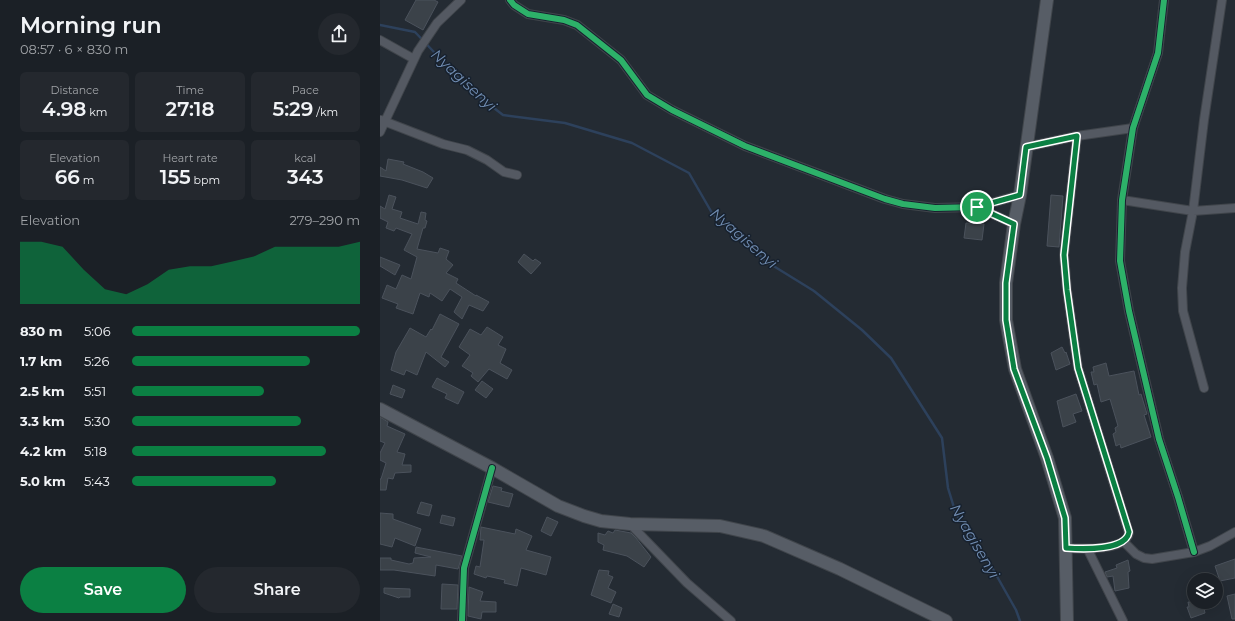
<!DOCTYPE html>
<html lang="en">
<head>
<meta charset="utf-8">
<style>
	body { margin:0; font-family:Montserrat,sans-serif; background:#24282e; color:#f1f3f6; height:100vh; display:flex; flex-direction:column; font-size:15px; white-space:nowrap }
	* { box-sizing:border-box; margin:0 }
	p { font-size:13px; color:#a0a3a7 }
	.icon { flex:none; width:22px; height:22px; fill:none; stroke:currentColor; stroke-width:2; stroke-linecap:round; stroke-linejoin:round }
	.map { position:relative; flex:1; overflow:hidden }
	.side { display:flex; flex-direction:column; background:#1b2026; width:380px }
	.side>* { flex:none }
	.controls { position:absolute; left:807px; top:573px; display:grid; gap:8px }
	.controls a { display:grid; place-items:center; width:36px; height:36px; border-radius:50%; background:#1b2026; box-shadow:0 4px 16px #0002,0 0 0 1px #393e43; font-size:20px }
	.pin { position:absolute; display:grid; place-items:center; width:34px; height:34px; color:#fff; margin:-17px; border:2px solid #fff; border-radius:50%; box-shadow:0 1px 4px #0007 }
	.round { display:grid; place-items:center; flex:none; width:42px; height:42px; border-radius:21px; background:#24282e }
	.head { display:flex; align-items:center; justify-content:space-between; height:68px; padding:0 20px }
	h1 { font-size:22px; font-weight:600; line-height:30px }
	.stats { display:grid; grid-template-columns:repeat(3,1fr); gap:6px; height:68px; padding:4px 20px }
	.stats div { display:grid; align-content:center; border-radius:6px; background:#24282e; text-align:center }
	.stats b { font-size:20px; font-weight:600 }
	.stats small { font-size:11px; font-weight:400 }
	.stats p { font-size:11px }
	.chart { height:112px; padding:8px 20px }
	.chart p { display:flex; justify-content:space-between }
	.chart svg { width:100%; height:72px; margin-top:4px; fill:#0b8043; opacity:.7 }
	.cta { display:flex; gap:8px; margin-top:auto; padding:8px 20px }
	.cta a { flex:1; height:46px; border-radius:24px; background:#0b8043; color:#fff; font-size:16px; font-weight:600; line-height:46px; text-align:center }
	.cta a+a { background:#24282e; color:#f1f3f6 }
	ul { padding:0 20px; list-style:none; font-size:13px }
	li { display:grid; grid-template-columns:64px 48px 1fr; align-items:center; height:30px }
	li i { height:10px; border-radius:5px; background:#0b8043 }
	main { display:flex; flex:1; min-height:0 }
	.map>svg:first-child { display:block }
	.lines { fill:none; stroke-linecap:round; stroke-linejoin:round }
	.stream { stroke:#2d415c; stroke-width:2.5 }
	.building { fill:#3b4249; stroke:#4b525c }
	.street-casing { stroke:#40454b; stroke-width:10 }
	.secondary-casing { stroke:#40454b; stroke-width:14 }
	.street { stroke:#545962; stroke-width:8 }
	.secondary { stroke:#575d66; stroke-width:12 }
	.cycleway-casing { stroke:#17212e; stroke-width:8 }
	.cycleway { stroke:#2db169; stroke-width:6 }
	.route-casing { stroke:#fff; stroke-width:8 }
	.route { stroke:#0b8043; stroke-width:5 }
	.labels { text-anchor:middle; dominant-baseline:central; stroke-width:3; stroke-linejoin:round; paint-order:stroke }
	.water-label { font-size:15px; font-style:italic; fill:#718db2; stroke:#17212e }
</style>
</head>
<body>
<main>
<section class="side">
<div class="head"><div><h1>Morning run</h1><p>08:57 · 6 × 830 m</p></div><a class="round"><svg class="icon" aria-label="share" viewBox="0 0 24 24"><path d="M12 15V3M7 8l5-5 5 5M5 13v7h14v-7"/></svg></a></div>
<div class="stats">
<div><p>Distance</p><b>4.98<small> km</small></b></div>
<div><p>Time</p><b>27:18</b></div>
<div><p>Pace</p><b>5:29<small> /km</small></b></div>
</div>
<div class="stats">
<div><p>Elevation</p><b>66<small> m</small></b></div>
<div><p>Heart rate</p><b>155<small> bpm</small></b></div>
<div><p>kcal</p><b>343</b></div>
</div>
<div class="chart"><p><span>Elevation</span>279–290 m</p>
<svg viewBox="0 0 160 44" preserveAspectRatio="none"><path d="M0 44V6L10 6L20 9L30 23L40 35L50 38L60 32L70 23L80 21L90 21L100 18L110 15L120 9L130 9L140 9L150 9L160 6V44z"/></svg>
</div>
<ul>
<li><b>830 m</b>5:06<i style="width:100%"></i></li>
<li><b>1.7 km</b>5:26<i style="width:78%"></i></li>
<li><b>2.5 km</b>5:51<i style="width:58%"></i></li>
<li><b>3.3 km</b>5:30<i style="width:74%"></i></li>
<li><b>4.2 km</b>5:18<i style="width:85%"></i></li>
<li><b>5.0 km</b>5:43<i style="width:63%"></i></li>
</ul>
<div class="cta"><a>Save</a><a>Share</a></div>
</section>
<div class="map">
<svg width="855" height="621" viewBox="0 0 855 621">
	<rect width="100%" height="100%" fill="#242b33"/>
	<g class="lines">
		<path class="stream" d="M0 25 35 32 88 88 123 115 185 123 252 143 309 173 332 213 387 262 434 291 482 330 511 358 562 438 568 488 576 514 610 564 636 610 640 621"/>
	</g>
	<path class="building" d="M36 0H54L58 2 43 30 25 20Z
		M8 159 24 162 23 164 43 172 53 178 47 188 22 180 0 176V167L6 171Z
		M9 195 16 197 12 209 22 212 20 218 38 224 41 212 46 213 45 220 47 221 45 228H43L37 249 58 253 60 248 69 251 66 259 73 265 66 273 78 279 76 283 96 296V295L109 302 103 311 89 305 82 319 74 312 82 297 70 289 62 301 50 293 49 297 40 293 33 314 16 308 18 304 2 298 7 285 16 289 22 275 31 279 37 257 24 250 32 234 16 228 14 231 6 228 8 222 0 218V206L5 209Z
		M671 195 683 196 679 247 667 246Z
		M586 223 604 224 602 240 584 238Z
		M144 254 153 261 155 259 161 263 151 274 138 262Z
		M0 257 20 265 15 275 0 266Z
		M60 314 79 324 61 357 69 362 65 367 46 352 37 375 26 370 24 375 11 370 16 352 30 328 46 337 51 329 52 330Z
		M107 327 123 337 118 345 126 349 120 363 132 370 127 379 109 369 98 382 91 376 93 373 82 366 90 355 79 347 90 329 101 335Z
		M682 347 685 353 686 352 690 364 676 370 671 353Z
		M726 363 729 376 754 371 759 395 761 394 767 414 764 415 771 437 741 448 740 444 736 446 733 434 736 432 735 428 738 426 730 399 721 402 717 384 714 385 711 372H714L713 367Z
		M57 378 84 392 78 404 65 398 67 394 52 387Z
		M102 381 113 389 106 398 95 390Z
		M13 385 25 390 22 398 10 394Z
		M696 394 702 411 693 414 696 422 683 427 677 401Z
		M0 417 8 422 7 426 25 434 17 452 25 454 22 465H31V472L15 473 13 479 8 478 6 490H0V479H1L6 463 0 460V453L5 443 0 441Z
		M113 486 122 488 121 491 133 494 129 507 108 502Z
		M41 502 52 505 49 516 37 513Z
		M0 513 13 514V519L41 529 35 546 15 538 12 547 0 544Z
		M62 515 75 518 73 526 60 523Z
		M167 517 178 522 171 536 161 531Z
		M101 527 135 534 136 529 152 536 146 550 171 557 166 575 141 568 137 586 124 583 125 580 107 576 106 578 94 574 96 566 100 567 104 540H100Z
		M235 530 251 533 256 538 271 557 264 567 247 556 223 550 224 545 218 542V533L225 535 228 531 233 533Z
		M36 547 82 556 78 569 56 565 55 576 14 570H0V558H11V560L29 564 33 563 34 558 51 557 35 553Z
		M855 559V578L840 581 835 566Z
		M748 560 750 571 748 572 749 588 735 591 733 576 727 577 725 572 737 568 736 565Z
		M219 570 229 571 228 575 233 577 228 588 236 592 231 603 211 595Z
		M62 584 78 585 77 609H61Z
		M89 587 103 592 100 601 116 602V612H102L101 619 88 616Z
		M4 588 30 589V597H20L19 598 4 593Z
		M855 594V619H852L847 596Z
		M808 602 823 604 825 613 811 618 807 607H809Z
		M233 604 242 608 239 617 229 614Z"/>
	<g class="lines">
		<defs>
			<path id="street" d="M130 0 134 5 148 14 184 20 197 25 241 60 267 95 292 110 365 146 505 199 523 204 555 208 597 207 640 195
				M784 0 778 53 753 128 742 200 740 261 749 311 779 439 798 497 814 552
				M0 40 34 59
				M1 120 63 144 87 150 107 160 124 172 137 175
				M0 132 38 51 57 23 81 0
				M646 147 697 136 753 128
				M742 200 813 211 855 208
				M597 207 634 224
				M824 388 803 311 802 288 805 252 813 211 824 120 842 0
				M250 524 307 583 351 621
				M744 542 756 554 764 558 772 559 814 552 830 546 855 532
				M686 548C701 549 746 551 749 533L698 368 687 290 684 255 697 136
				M708 550 743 621
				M82 621 84 568 112 468"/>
			<path id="secondary" d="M667 0 640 195 634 224 626 283V320L635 369 667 458 685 518 687 621
				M0 409 112 468 178 506 204 516 221 521 250 524 340 526 384 536 460 569 566 621"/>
		</defs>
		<use href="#street" class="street-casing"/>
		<use href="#secondary" class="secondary-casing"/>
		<use href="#street" class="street"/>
		<use href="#secondary" class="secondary"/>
		<defs>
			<path id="cycleway" d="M130 0 134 5 148 14 184 20 197 25 241 60 267 95 292 110 365 146 505 199 523 204 555 208 597 207 640 195
				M784 0 778 53 753 128 742 200 740 261 749 311 779 439 798 497 814 552
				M82 621 84 568 112 468"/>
		</defs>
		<use href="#cycleway" class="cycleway-casing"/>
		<use href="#cycleway" class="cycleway"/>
	</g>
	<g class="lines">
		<defs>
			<path id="route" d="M697 136 684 255 687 290 698 368 749 532C746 551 701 549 686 548L685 518 667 458 634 369 626 320V283L634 224 597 207 640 195 646 147Z"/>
		</defs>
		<use href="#route" class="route-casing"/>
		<use href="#route" class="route"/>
	</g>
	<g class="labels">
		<g class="water-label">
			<text transform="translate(84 80) rotate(43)">Nyagisenyi</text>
			<text transform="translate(364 238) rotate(41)">Nyagisenyi</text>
			<text transform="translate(595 541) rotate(60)">Nyagisenyi</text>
		</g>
	</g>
</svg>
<div class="controls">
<a><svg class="icon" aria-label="layers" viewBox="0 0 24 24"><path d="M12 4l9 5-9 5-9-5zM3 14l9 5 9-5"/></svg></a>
</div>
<div class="pin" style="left:597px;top:207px;background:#1e9e55"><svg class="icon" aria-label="arrive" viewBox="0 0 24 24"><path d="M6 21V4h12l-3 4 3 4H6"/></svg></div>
</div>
</main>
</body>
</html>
